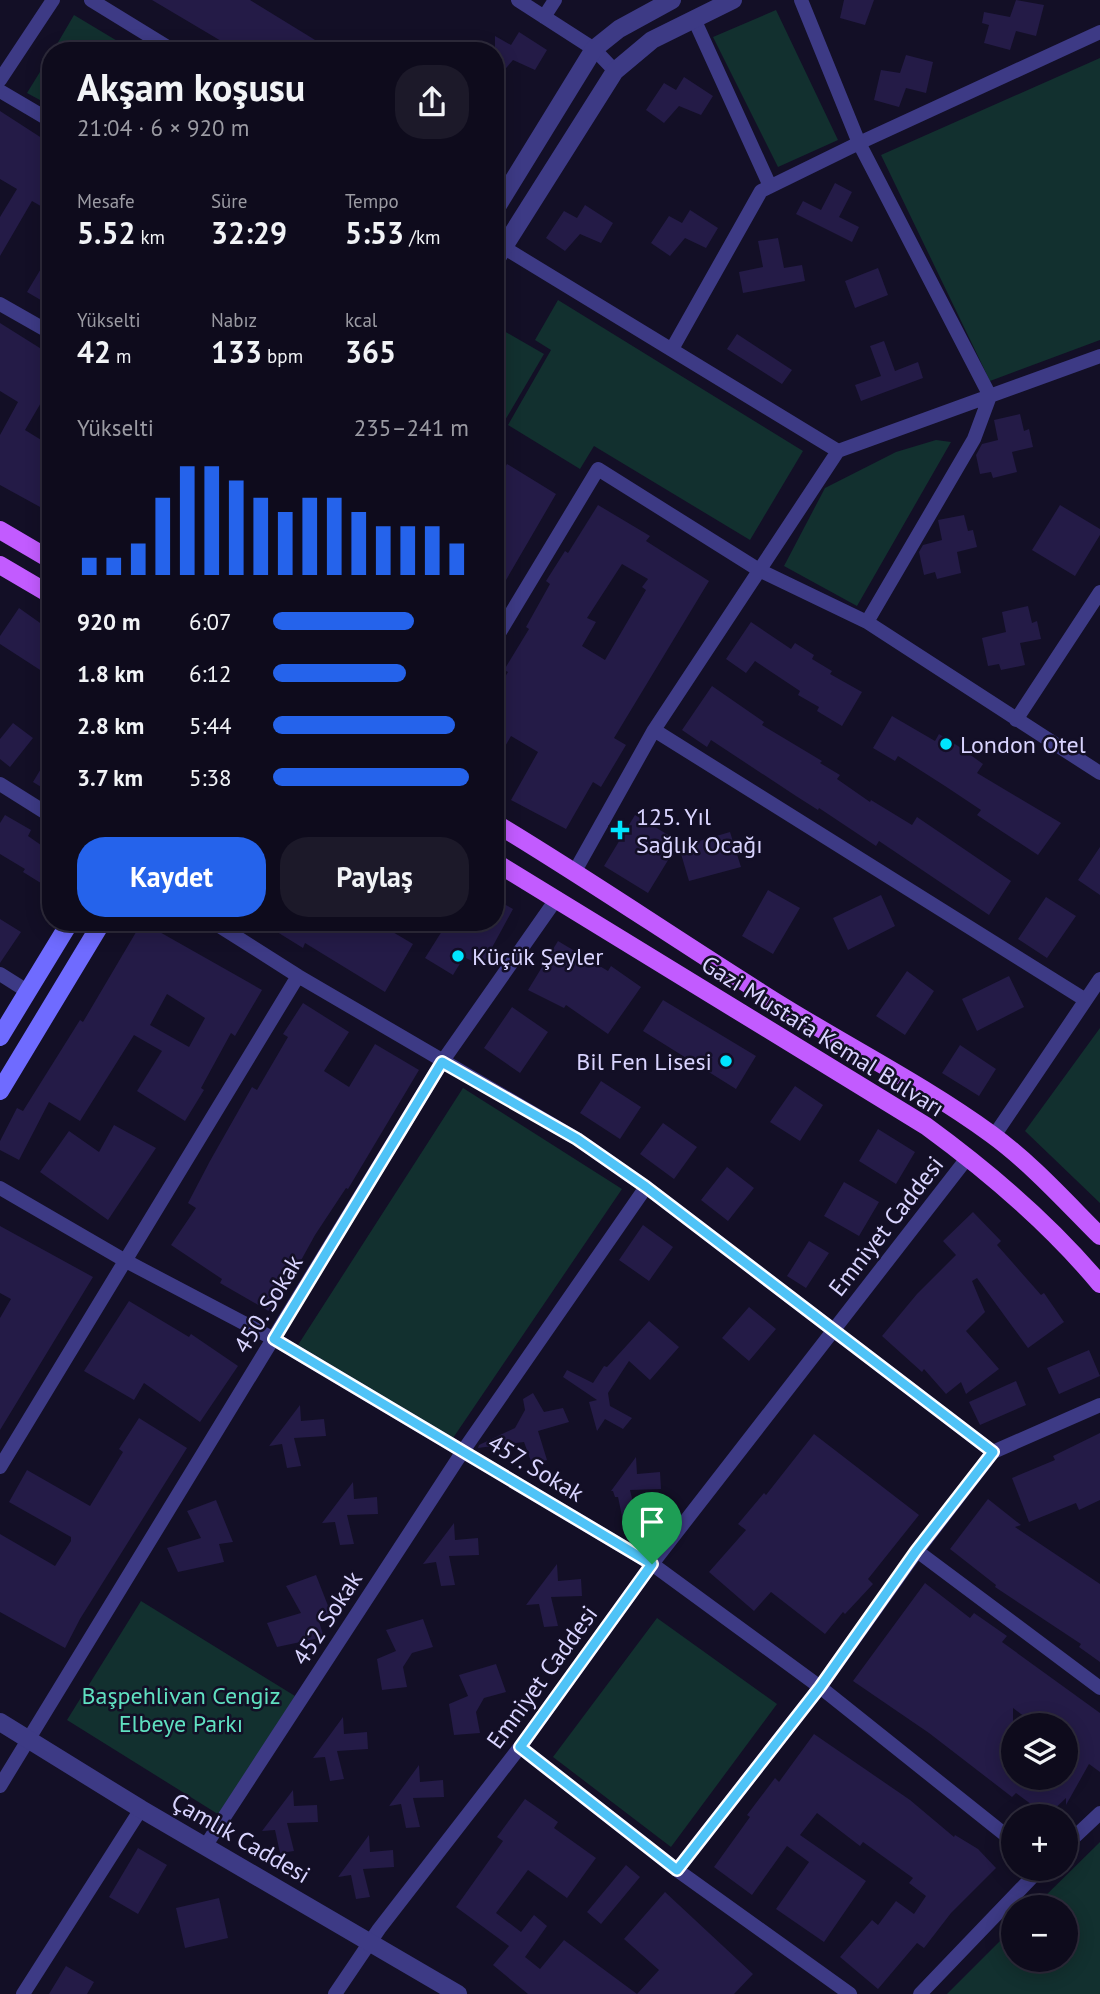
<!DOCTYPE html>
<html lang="tr">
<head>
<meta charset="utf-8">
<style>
	body { margin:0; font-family:"PT Sans",sans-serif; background:#1c1929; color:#f1f3f6; height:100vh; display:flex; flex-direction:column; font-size:26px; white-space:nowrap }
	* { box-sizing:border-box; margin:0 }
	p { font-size:23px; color:#9b9ba3 }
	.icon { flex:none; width:38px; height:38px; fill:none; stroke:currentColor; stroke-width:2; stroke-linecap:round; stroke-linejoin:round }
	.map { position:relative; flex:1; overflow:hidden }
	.sheet { position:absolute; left:42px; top:42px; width:462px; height:889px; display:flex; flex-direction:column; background:#0e0b1c; border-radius:28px; box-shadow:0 4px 18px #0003,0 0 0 2px #2e2b3b }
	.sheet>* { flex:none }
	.buttons { position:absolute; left:1001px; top:1713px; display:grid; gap:14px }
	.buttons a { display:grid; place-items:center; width:77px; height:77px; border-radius:50%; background:#0e0b1c; box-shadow:0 4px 18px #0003,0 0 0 2px #2e2b3b; font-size:35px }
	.pin { position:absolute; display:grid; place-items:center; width:60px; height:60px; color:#fff; margin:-72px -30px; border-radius:50% 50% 50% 0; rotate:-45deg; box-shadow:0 0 7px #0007 }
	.pin .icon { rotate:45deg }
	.round { display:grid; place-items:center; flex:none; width:74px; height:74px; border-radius:28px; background:#1c1929 }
	.summary { display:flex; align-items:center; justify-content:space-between; height:119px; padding:0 35px }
	h1 { font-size:38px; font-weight:800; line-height:52px }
	.stats { display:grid; grid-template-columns:repeat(3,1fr); gap:10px; height:119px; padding:7px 35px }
	.stats div { display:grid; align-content:center }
	.stats b { font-size:30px; font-weight:800 }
	.stats small { font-size:19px; font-weight:400 }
	.stats p { font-size:19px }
	.chart { height:196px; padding:14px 35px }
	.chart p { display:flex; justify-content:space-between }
	.chart svg { width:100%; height:126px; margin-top:7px; stroke:#2563eb; stroke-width:6 }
	.cta { display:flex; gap:14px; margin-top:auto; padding:14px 35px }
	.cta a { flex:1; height:80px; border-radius:28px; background:#2563eb; color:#fff; font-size:28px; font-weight:800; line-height:80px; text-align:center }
	.cta a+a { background:#1c1929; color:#f1f3f6 }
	ul { padding:0 35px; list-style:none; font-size:23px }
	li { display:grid; grid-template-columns:112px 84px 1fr; align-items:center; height:52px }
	li i { height:18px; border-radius:9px; background:#2563eb }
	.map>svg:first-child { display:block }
	.green { fill:#12302f }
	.building { fill:#241b47; fill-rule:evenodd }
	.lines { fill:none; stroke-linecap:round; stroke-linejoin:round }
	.minor { stroke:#3d3a85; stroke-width:14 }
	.tertiary { stroke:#3d3a85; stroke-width:18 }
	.secondary { stroke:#6f6bff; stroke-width:18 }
	.primary { stroke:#c25bff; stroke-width:18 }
	.route-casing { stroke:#fff; stroke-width:14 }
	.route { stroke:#4fc3f7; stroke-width:9 }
	.poi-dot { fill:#00e5ff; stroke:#130f26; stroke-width:2.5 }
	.labels { text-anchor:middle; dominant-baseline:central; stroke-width:5; stroke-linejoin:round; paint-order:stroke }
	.poi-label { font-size:24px; fill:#d9d4ff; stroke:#130f26; text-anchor:start }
	.street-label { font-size:24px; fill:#d9d4ff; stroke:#130f26 }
	.park-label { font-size:24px; fill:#5fe0c0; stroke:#130f26 }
</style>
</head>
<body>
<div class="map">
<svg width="1100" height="1994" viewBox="0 0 1100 1994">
	<rect width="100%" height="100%" fill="#130f26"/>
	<path class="green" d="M776 10 838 140 778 167 713 37Z
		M74 15 134 51H53Z
		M51 54V106L27 93Z
		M1100 58V340L990 381 881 155Z
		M558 300 803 451 750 540 594 446 580 469 508 425 551 350 535 340Z
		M497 327 544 354 504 422 495 416Z
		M936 440 951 442 857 606 784 566 825 488 896 452Z
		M1100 1028V1203L1025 1131Z
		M463 1088 622 1189 453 1438 298 1345Z
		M141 1601 295 1696 221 1816 67 1720Z
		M657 1618 777 1704 671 1847 553 1757Z
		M1100 1842V1994H947L1013 1928V1960H1066V1908L1034 1907Z"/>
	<path class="building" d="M152 0H250L333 51H238Z
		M844 0H874L865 25 840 18Z
		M1016 0 1044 5 1036 36 1016 31 1010 50 984 43 989 25 982 23 984 12 1010 17Z
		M519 32 547 50 535 70 513 60 495 81V36L511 45Z
		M906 55 933 62 926 93 906 88 899 107 874 100 881 70 900 73Z
		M684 77 713 96 701 115 679 106 664 123 646 110 664 83 676 90Z
		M0 111 51 144V212L32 201 0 256V217L17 189 0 179Z
		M835 183 852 192 839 217 859 227 852 242 796 214 803 201 821 210Z
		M585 205 613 223 601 243 580 234 565 251 546 238 564 211 577 218Z
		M690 210 718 228 706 248 685 238 670 256 651 243 669 216 682 223Z
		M778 238 784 268 802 265 805 281 743 293 739 272 763 267 758 241Z
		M51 252V306L27 292Z
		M878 268 888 295 855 308 845 281Z
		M0 323 51 355V406L42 401 25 430 51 446V513L0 485V435L18 402 0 391Z
		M737 334 792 370 782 384 727 349Z
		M884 341 895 371 918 362 923 378 861 401 855 385 881 376 870 346Z
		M1020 414 1024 431 1029 429 1033 447 1012 452 1017 472 993 478 991 472 980 474 976 455 982 444 998 440 994 420Z
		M507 464 556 494 495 599V484Z
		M598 505 650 536 646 541 709 581 614 738 626 745 601 787 593 782 566 829 511 800 538 752 511 736 495 764V693L508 672 504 670 529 629 526 627 550 584 546 581 565 551 568 553ZM622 564 648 579 642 587 646 590 605 660 582 646 596 622 587 618Z
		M1060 505 1100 529V535L1075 576 1032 550Z
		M964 515 968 531 973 530 977 547 957 552 961 573 937 579 935 572 924 575 919 552 923 545 942 540 938 520Z
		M1028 606 1032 623 1037 621 1041 639 1020 643 1025 665 1001 670 999 664 988 666 982 638 1006 632 1002 612Z
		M19 608 43 625 40 629 51 635V677L0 644V636Z
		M751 622 791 649 795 643 814 655 812 659 832 671 830 674 862 692 842 726 817 711 819 707 798 695 800 691 755 661 746 673 726 659Z
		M712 686 764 722 762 725 822 761 820 763 840 775 837 779 870 802 871 800 912 825 917 817 1011 881 989 915 879 841 876 846 819 808 818 810 796 796 711 740 707 747 682 730Z
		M892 716 935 741 939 734 958 746 983 764 977 773 1061 823 1038 855 977 815 981 810 945 786 898 756 895 761 873 748Z
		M13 723 33 738 10 767 0 759V739Z
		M51 752V793L33 782Z
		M5 815 31 830 28 836 51 852V875L44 885 23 872 25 869 0 854V823Z
		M635 815 670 836 673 852 648 893 604 866Z
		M730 832 741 867 689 881 679 847Z
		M1100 847V895L1078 880Z
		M768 890 800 908 773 954 742 936Z
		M881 895 895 926 848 950 833 918Z
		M1046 897 1076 916 1047 958 1018 939Z
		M495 899 513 909 482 966 464 957 453 975 425 958 442 931 427 922H495Z
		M0 919 21 932 0 963Z
		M142 922 262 990 235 1036 231 1033 201 1088 204 1090 185 1121 137 1091 162 1051 134 1035 80 1121 49 1102 19 1160 0 1150V1141L17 1108 23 1111 80 1020 83 1022ZM167 994 205 1018 189 1047 150 1025Z
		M261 922H376L413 944 385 992 305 943 303 948Z
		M558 941 608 971 611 966 641 987 608 1034 566 1005 564 1008 528 990Z
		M907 971 934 991 905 1035 876 1016Z
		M1009 976 1024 1007 977 1031 962 999Z
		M663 1000 756 1056 736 1089 643 1031Z
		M303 1003 349 1032 324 1071 349 1087 375 1044 419 1070 348 1189 346 1188 315 1235 272 1313 220 1283 222 1279 171 1245 196 1208 188 1203 210 1161 252 1087 257 1090 288 1037 283 1034Z
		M512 1007 548 1032 520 1073 484 1048Z
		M960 1045 996 1069 979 1096 942 1073Z
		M601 1081 641 1107 620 1139 580 1113Z
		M795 1086 823 1105 800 1141 770 1122Z
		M663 1123 697 1147 674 1179 640 1154Z
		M114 1125 156 1148 108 1220 40 1172 69 1131 99 1152Z
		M878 1129 915 1152 896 1184 859 1161Z
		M727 1167 754 1188 728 1221 701 1200Z
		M844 1182 879 1202 859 1236 824 1216Z
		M973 1212 1001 1241 997 1245 1041 1295 1044 1293 1064 1322 1028 1348 977 1278 972 1281 985 1312 966 1331 999 1369 966 1394 961 1382 946 1394 924 1369 922 1372 882 1336 917 1294 956 1255 943 1241Z
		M643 1225 673 1247 649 1281 619 1260Z
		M0 1226 93 1277 0 1430V1318L11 1299 0 1293Z
		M809 1241 829 1253 806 1288 787 1276Z
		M129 1301 189 1337 191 1334 238 1366 200 1422 144 1383 134 1400 84 1371Z
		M749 1307 776 1329 749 1361 722 1338Z
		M649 1321 679 1347 650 1380 629 1361 608 1393 610 1406 632 1418 623 1429 605 1419 597 1431 589 1402 597 1400 563 1377 567 1370 593 1383 604 1366 607 1367Z
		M1089 1350 1100 1376 1059 1394 1047 1368Z
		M1016 1381 1026 1405 980 1425 969 1402Z
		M533 1393 544 1412 563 1408 569 1422 538 1431 547 1460 532 1464 524 1442 478 1448 479 1445 515 1428 525 1410 523 1399Z
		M300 1405 301 1421 324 1419 326 1436 294 1438 301 1466 287 1468 282 1444 269 1446Z
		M139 1418 187 1448 80 1619 65 1648 0 1612V1534L55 1566 71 1541V1537L9 1502 27 1470 90 1506 123 1452 119 1449Z
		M1100 1433V1500L1079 1510 1076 1503 1029 1522 1012 1478 1055 1460 1053 1456Z
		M814 1434 919 1515 868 1579 873 1584 845 1614 843 1612 825 1634 771 1592 754 1611 709 1572 746 1530 738 1524 764 1493 766 1495Z
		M636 1457 637 1474 660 1472 661 1489 630 1490 637 1519 623 1521 618 1497H615L613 1491H611Z
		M353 1482 354 1499 377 1497 378 1514 347 1515 354 1544 340 1545 335 1522 322 1523Z
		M988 1499 1021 1525 1015 1527 1100 1584V1662L1079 1647 1081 1644 995 1587 996 1585 950 1549Z
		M216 1500 233 1542 219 1544 224 1562 178 1572 167 1548 201 1538 187 1511Z
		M454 1523 455 1540 478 1538 479 1555 449 1556 455 1585 441 1586 436 1562 423 1564Z
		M557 1564 558 1581 581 1579 582 1596 551 1597 558 1626 544 1627 539 1604 526 1605Z
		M316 1575 332 1616 318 1619 324 1637 277 1647 267 1623 301 1613 286 1586Z
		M925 1583 970 1618 974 1613 1007 1636 1002 1642 1100 1713V1772L1089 1764 1066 1805V1798L1047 1816 1016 1793 1012 1797 929 1733 853 1681ZM1013 1708 1037 1726H1066V1778H1013Z
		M423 1619 433 1647 412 1653 403 1667 407 1687 382 1690 377 1659 396 1651 386 1630Z
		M496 1664 506 1692 484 1698 476 1712 480 1733 454 1735 449 1704 468 1696 459 1675Z
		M343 1717 344 1734 367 1732 368 1749 337 1751 344 1779 330 1781 325 1757 313 1758Z
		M814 1734 910 1800 954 1837 955 1835 978 1849 996 1868 951 1913 924 1948 917 1943 878 1989 840 1957 872 1920 878 1925 896 1901 914 1914 926 1896 909 1883 913 1878 863 1842 860 1846 817 1813 800 1835 866 1881 824 1942 776 1909 809 1862 787 1846 752 1895 714 1867 750 1817 747 1815 775 1778 779 1782Z
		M419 1765 420 1782 443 1780 444 1797 413 1798 420 1827 406 1828 401 1804 389 1806Z
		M293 1790 294 1806 317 1805 318 1822 287 1823 294 1851 280 1853 275 1830 262 1831Z
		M525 1799 558 1822 554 1828 596 1858 567 1898 528 1870 496 1913 521 1932 534 1915 547 1926 525 1957 540 1969 564 1940 637 1994 659 1970 624 1939 665 1892 753 1974 734 1994H528L493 1965 509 1946 456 1907 503 1841 497 1837Z
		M369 1835 370 1852 393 1850 394 1867 363 1869 370 1897 356 1899 351 1875 338 1877Z
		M138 1848 167 1865 138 1914 109 1897Z
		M626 1865 640 1877 601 1924 587 1912Z
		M219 1898 228 1938 185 1948 176 1908Z
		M66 1966 94 1982 87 1994H49Z"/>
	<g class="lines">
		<path class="minor" d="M91 0 174 51
			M518 0 594 49 615 71
			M801 0 859 143 990 396 974 439 867 622
			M544 17 555 0
			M694 19 770 186
			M0 80 53 0
			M0 91 51 121
			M503 247 838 451
			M0 304 51 333
			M672 349 761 191 859 143 1100 32
			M495 640 598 469 759 570 867 622 1100 773
			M1016 720 1100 592
			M654 730 1084 999
			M0 784 51 816
			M575 871 654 730 838 451 1100 356
			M213 922 298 976 577 1139 646 1187 993 1452
			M0 974 27 991
			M994 1136 1100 979
			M0 1188 124 1260 274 1339 652 1564 820 1687 1013 1841
			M0 1467 298 976
			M917 1551 1100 1688
			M520 1747 677 1870 850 1994
			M0 1786 442 1062 557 898
			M206 1845 463 1451 646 1187
			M1066 1845 1100 1813
			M677 1870 820 1687 917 1551 993 1452 1100 1405
			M23 1994 141 1809
			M335 1994 379 1929 520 1747 652 1564 968 1157
			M920 1994 1040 1869"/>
		<path class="tertiary" d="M495 210 594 49 619 29 672 0
			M495 261 615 71 652 40 733 0
			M0 1722 141 1809 458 1994"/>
		<path class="secondary" d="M0 1037 70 922
			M0 1091 102 922"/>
		<path class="primary" d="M0 530 51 560
			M0 565 51 595
			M495 823C585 877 671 936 760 992 836 1041 918 1081 991 1134 1031 1163 1065 1201 1100 1236
			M495 862 926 1126C989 1172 1050 1224 1100 1284"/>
	</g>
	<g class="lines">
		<defs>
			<path id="route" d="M442 1062 577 1139 646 1187 993 1452 916 1551 820 1687 677 1870 520 1747 652 1564 274 1339Z"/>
		</defs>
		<use href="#route" class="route-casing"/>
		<use href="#route" class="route"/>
	</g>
	<g class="poi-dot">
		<circle cx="946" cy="744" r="7"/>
		<path d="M616.5 819.5h7v7h7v7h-7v7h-7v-7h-7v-7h7z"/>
		<circle cx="458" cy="956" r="7"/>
		<circle cx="726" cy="1061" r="7"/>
	</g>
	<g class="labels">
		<g class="poi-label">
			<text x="960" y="744">London Otel</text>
			<text x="636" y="816">125. Yıl<tspan x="636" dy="28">Sağlık Ocağı</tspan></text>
			<text x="472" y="956">Küçük Şeyler</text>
			<text x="712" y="1061" text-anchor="end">Bil Fen Lisesi</text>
		</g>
		<g class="street-label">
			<text transform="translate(823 1036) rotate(32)">Gazi Mustafa Kemal Bulvarı</text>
			<text transform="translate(886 1226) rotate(-52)">Emniyet Caddesi</text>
			<text transform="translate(268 1304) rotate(-59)">450. Sokak</text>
			<text transform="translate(536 1468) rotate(31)">457. Sokak</text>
			<text transform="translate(327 1618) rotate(-57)">452 Sokak</text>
			<text transform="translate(542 1677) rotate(-54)">Emniyet Caddesi</text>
			<text transform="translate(241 1838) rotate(30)">Çamlık Caddesi</text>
		</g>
		<g class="park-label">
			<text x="181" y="1695">Başpehlivan Cengiz<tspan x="181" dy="28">Elbeye Parkı</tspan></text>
		</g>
	</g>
</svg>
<div class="buttons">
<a><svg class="icon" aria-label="layers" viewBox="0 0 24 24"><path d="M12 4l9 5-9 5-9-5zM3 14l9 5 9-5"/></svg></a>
<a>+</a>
<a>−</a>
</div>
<div class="pin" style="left:652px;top:1564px;background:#1e9e55"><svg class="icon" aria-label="arrive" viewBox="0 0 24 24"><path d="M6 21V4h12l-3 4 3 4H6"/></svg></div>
<section class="sheet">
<div class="summary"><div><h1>Akşam koşusu</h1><p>21:04 · 6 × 920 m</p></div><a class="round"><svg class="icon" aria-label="share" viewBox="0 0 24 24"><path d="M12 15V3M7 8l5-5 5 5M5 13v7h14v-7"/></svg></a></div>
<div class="stats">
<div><p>Mesafe</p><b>5.52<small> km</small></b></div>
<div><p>Süre</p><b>32:29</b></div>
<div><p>Tempo</p><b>5:53<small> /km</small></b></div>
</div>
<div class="stats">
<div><p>Yükselti</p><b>42<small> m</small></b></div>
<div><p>Nabız</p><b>133<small> bpm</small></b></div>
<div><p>kcal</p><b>365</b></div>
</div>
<div class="chart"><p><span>Yükselti</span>235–241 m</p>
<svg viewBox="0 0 160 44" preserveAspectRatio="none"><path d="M5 44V38M15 44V38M25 44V33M35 44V17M45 44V6M55 44V6M65 44V11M75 44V17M85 44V22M95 44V17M105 44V17M115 44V22M125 44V27M135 44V27M145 44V27M155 44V33"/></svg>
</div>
<ul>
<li><b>920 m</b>6:07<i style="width:72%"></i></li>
<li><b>1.8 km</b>6:12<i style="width:68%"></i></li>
<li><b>2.8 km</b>5:44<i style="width:93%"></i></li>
<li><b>3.7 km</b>5:38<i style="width:100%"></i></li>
</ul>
<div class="cta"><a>Kaydet</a><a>Paylaş</a></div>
</section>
</div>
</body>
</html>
